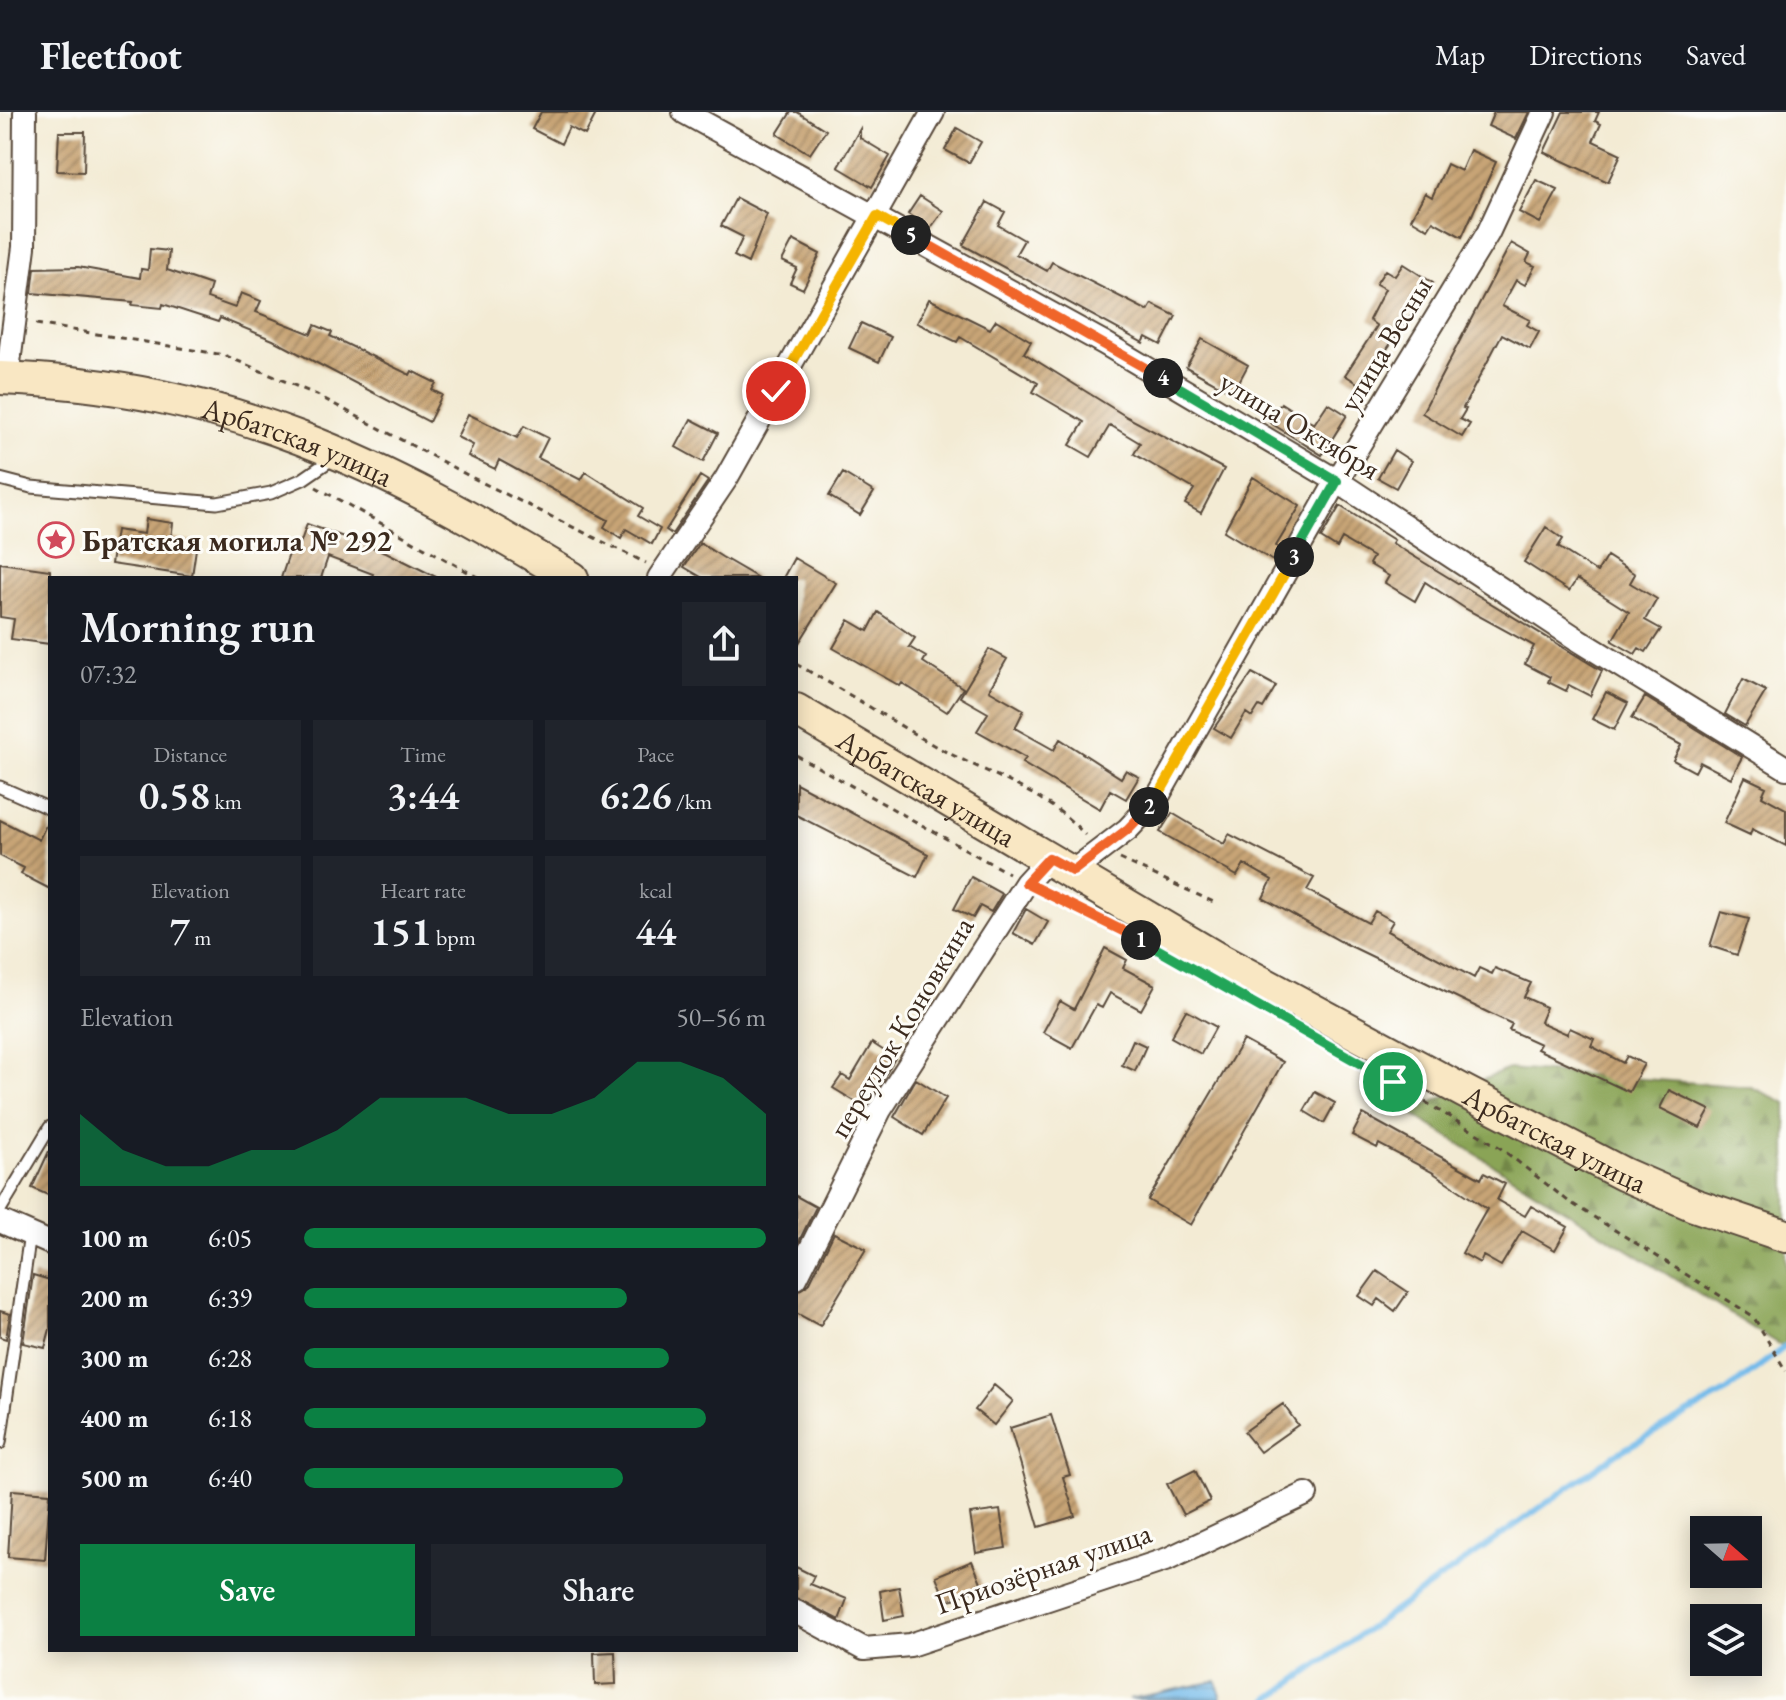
<!DOCTYPE html>
<html lang="en">
<head>
<meta charset="utf-8">
<style>
	body { margin:0; font-family:"EB Garamond",serif; background:#20242c; color:#f1f3f6; height:100vh; display:flex; flex-direction:column; font-size:30px; white-space:nowrap }
	* { box-sizing:border-box; margin:0 }
	p { font-size:26px; color:#9ea1a6 }
	.icon { flex:none; width:44px; height:44px; fill:none; stroke:currentColor; stroke-width:2; stroke-linecap:round; stroke-linejoin:round }
	.map { position:relative; flex:1; overflow:hidden }
	.side { position:absolute; left:48px; top:464px; width:750px; height:1076px; display:flex; flex-direction:column; background:#171b24; border-radius:0px; box-shadow:0 4px 20px #0003 }
	.side>* { flex:none }
	.needle { width:52px; rotate:110deg }
	.controls { position:absolute; left:1690px; top:1404px; display:grid; gap:16px }
	.controls a { display:grid; place-items:center; width:72px; height:72px; border-radius:0px; background:#171b24; box-shadow:0 4px 20px #0003; font-size:40px }
	.pin { position:absolute; display:grid; place-items:center; width:68px; height:68px; color:#fff; margin:-34px; border:4px solid #fff; border-radius:50%; box-shadow:0 2px 8px #0007 }
	.km { position:absolute; width:40px; height:40px; margin:-20px; border-radius:50%; background:#222; color:#fff; font-size:22px; line-height:40px; text-align:center }
	.round { display:grid; place-items:center; flex:none; width:84px; height:84px; border-radius:0px; background:#20242c }
	.overview { display:flex; align-items:center; justify-content:space-between; height:136px; padding:0 32px }
	h1 { font-size:44px; font-weight:600; line-height:60px }
	.figures { display:grid; grid-template-columns:repeat(3,1fr); gap:12px; height:136px; padding:8px 32px }
	.figures div { display:grid; align-content:center; border-radius:0px; background:#20242c; text-align:center }
	.figures b { font-size:40px; font-weight:600 }
	.figures small { font-size:22px; font-weight:400 }
	.figures p { font-size:22px }
	.chart { height:224px; padding:16px 32px }
	.chart p { display:flex; justify-content:space-between }
	.chart svg { width:100%; height:144px; margin-top:8px; fill:#0b8043; opacity:.7 }
	.button { display:flex; gap:16px; margin-top:auto; padding:16px 32px }
	.button a { flex:1; height:92px; border-radius:0px; background:#0b8043; color:#fff; font-size:32px; font-weight:600; line-height:92px; text-align:center }
	.button a+a { background:#20242c; color:#f1f3f6 }
	ul { padding:0 32px; list-style:none; font-size:26px }
	li { display:grid; grid-template-columns:128px 96px 1fr; align-items:center; height:60px }
	li i { height:20px; border-radius:10px; background:#0b8043 }
	header { display:flex; align-items:center; gap:48px; box-sizing:border-box; height:112px; padding:0 40px; background:#171b24; border-bottom:2px solid #363941 }
	header strong { font-size:38px }
	nav { display:flex; gap:44px; margin-inline-start:auto; font-size:28px }
	.map>svg:first-child { display:block }
	.forest { fill:url(#forest-firs); stroke:#62673a; stroke-width:2 }
	.water { fill:url(#water-rules); stroke:#567284; stroke-width:2 }
	.lines { fill:none; stroke-linecap:round; stroke-linejoin:round }
	.stream { stroke:#72baea; stroke-width:6 }
	.building { fill:url(#building-hatch) }
	.lane-casing { stroke:#574739; stroke-width:15 }
	.street-casing { stroke:#574739; stroke-width:26 }
	.secondary-casing { stroke:#574739; stroke-width:36 }
	.path { stroke:#574739; stroke-width:3; stroke-dasharray:6 6; stroke-linecap:butt }
	.lane { stroke:#fff; stroke-width:11 }
	.street { stroke:#fff; stroke-width:22 }
	.secondary { stroke:#f9e7c3; stroke-width:32 }
	.split-1-casing { stroke:#fff; stroke-width:16 }
	.split-2-casing { stroke:#fff; stroke-width:16 }
	.split-3-casing { stroke:#fff; stroke-width:16 }
	.split-4-casing { stroke:#fff; stroke-width:16 }
	.split-5-casing { stroke:#fff; stroke-width:16 }
	.split-6-casing { stroke:#fff; stroke-width:16 }
	.split-1 { stroke:#22a559; stroke-width:10 }
	.split-2 { stroke:#f0652b; stroke-width:10 }
	.split-3 { stroke:#f5b400; stroke-width:10 }
	.split-4 { stroke:#22a559; stroke-width:10 }
	.split-5 { stroke:#f0652b; stroke-width:10 }
	.split-6 { stroke:#f5b400; stroke-width:10 }
	.labels { text-anchor:middle; dominant-baseline:central; stroke-width:6; stroke-linejoin:round; paint-order:stroke }
	.street-label { font-size:30px; fill:#3b2a1e; stroke:#fdfcf7 }
	.poi-label { font-size:30px; font-weight:bold; fill:#3b2a1e; stroke:#fdfcf7; text-anchor:start }
</style>
</head>
<body>
<header>
<strong>Fleetfoot</strong>
<nav><a>Map</a><a>Directions</a><a>Saved</a></nav>
</header>
<div class="map">
<svg width="1786" height="1588" viewBox="0 0 1786 1588">
	<defs>
		<pattern id="forest-firs" width="22" height="20" patternUnits="userSpaceOnUse" patternTransform="scale(2)"><rect width="22" height="20" fill="#8aa456"/><path d="M5 1l3.5 6h-7zM16 11l3.5 6h-7z" fill="#728647"/></pattern>
		<pattern id="water-rules" width="6" height="5" patternUnits="userSpaceOnUse" patternTransform="scale(2)"><rect width="6" height="5" fill="#72baea"/><path d="M0 2.5h6" fill="none" stroke="#5f97bd"/></pattern>
		<pattern id="building-hatch" width="6" height="6" patternUnits="userSpaceOnUse" patternTransform="scale(2)"><rect width="6" height="6" fill="#c7a476"/><path d="M-1 1l2-2M0 6l6-6M5 7l2-2" fill="none" stroke="#a38660"/></pattern>
	</defs>
	<rect width="100%" height="100%" fill="#fdfcf7"/>
	<filter id="ink" filterUnits="userSpaceOnUse"><feTurbulence type="fractalNoise" baseFrequency=".0125" numOctaves="2"/><feDisplacementMap in="SourceGraphic" scale="16" xChannelSelector="R" yChannelSelector="G"/><feConvolveMatrix kernelMatrix="1 2 1 2 8 2 1 2 1" color-interpolation-filters="sRGB"/></filter>
	<filter id="wash" filterUnits="userSpaceOnUse"><feTurbulence type="fractalNoise" baseFrequency=".006" numOctaves="4" result="noise"/><feDisplacementMap in="SourceGraphic" scale="32" xChannelSelector="R" yChannelSelector="G"/><feGaussianBlur stdDeviation="1.8" result="paint"/><feColorMatrix in="noise" values="0 0 0 0 0 0 0 0 0 0 0 0 0 0 0 0 0 1.4 0 .05"/><feComposite in="paint" operator="in"/></filter>
	<g filter="url(#wash)">
		<rect width="100%" height="100%" fill="#f3ebd4"/>
		<path class="forest" d="M1508 957 1751 975 1786 991V1237L1409 1000Z"/>
		<path class="water" d="M1217 1569 1221 1588 1129 1587Z"/>
		<g class="lines">
			<path class="stream" d="M1268 1588 1616 1342 1727 1279 1786 1234"/>
		</g>
		<g id="blocks">
			<path class="building" d="M541 0H597L585 23 569 15 561 32 532 17Z
				M791 0H797L826 18 810 42 777 22Z
				M1494 0H1529L1516 27 1488 14Z
				M1563 0H1599L1595 9 1601 12 1593 29 1621 42 1608 70 1544 40Z
				M957 16 981 30 969 51 945 38Z
				M860 17V26L890 44 872 75 838 55Z
				M59 20H85L84 60 57 59Z
				M1470 38 1496 50 1462 125 1433 109 1428 117 1411 107 1425 81 1432 85 1447 52 1461 59Z
				M1536 68 1558 78 1540 111 1519 100Z
				M920 84 943 99 930 117 908 102Z
				M736 86 767 102 748 151 734 144 743 125 721 114Z
				M987 90 1005 100 998 113 1024 128 1016 142 1047 159 1052 150 1148 199 1152 192 1176 204 1161 233 1146 225 1143 231 963 133Z
				M793 128 820 142 803 177 790 171 797 156 782 149Z
				M1511 131 1530 142 1526 150 1535 154 1525 173 1516 168 1502 194 1530 208 1527 213 1539 220 1530 237 1502 222 1463 296 1466 297 1460 307 1470 312 1462 325 1422 301Z
				M150 137 169 139 167 158 211 173 207 186 235 196 241 181 261 189 256 200 311 222 315 213 332 220 330 224 410 263 412 259 436 271 432 278 442 283 429 310 273 228 220 206 218 210 163 192 162 196 132 193 133 190 32 181 35 156 78 155 140 166 141 157 148 158Z
				M1403 152 1433 171 1385 240 1388 242 1365 276 1345 263 1377 214 1369 208 1385 177 1376 172 1385 158 1395 164Z
				M929 187 990 217 996 208 1031 229 1024 241 1127 305 1224 357 1201 401 1185 392 1194 377 1134 342 1140 331 1110 313 1091 345 1070 333 1084 310 1033 280 1038 271 960 225 957 230 917 211Z
				M861 211 891 225 879 250 849 236Z
				M1202 227 1248 253 1233 281 1186 255Z
				M1281 291 1314 312 1328 291 1347 303 1322 343 1269 310Z
				M468 302 517 326 524 314 548 326 538 346 581 368 586 360 643 396 638 404 660 417 652 432 626 417 621 426 604 415 608 408 499 348 495 357 468 344 473 333 457 325Z
				M691 307 718 321 703 350 676 335Z
				M1394 338 1411 349 1396 376 1378 366Z
				M843 361 874 380 860 403 829 384Z
				M700 364 708 369 672 422 666 418Z
				M1253 365 1300 394 1276 434 1282 438 1275 450 1224 419Z
				M1340 394 1394 428 1392 431 1602 559 1590 584 1569 573 1566 579 1548 570 1550 565 1525 552 1534 534 1466 497 1425 470 1415 489 1385 471 1389 464 1369 452 1373 445 1342 427 1337 436 1321 426Z
				M146 407 173 411 171 426 197 430 192 464 111 452 116 418 144 422Z
				M307 412 386 440 438 466H371L373 462 328 445 321 466H281L293 430 300 432Z
				M1546 415 1563 427 1558 435 1597 460 1607 444 1635 462 1630 471 1657 487 1645 508 1661 517 1646 540 1639 536 1635 542 1612 529 1629 500 1577 467 1569 479 1524 450Z
				M700 431 722 445 758 466H703L684 455Z
				M794 446 836 471 796 536V466H783Z
				M0 451 50 458V532L11 527 14 507 0 505Z
				M878 500 915 526 909 535 926 545 923 550 963 576 947 600 902 571 900 574 833 536 849 508 868 519Z
				M989 537 1007 547 989 578 1024 598 1015 616 1054 638 1060 627 1121 666 1126 658 1139 665 1126 687 1110 678 1100 697 1022 651 1026 646 977 619 988 601 960 585Z
				M1252 561 1276 574 1263 596 1259 594 1252 605 1246 601 1231 626 1214 616Z
				M1743 567 1766 579 1745 614 1725 602Z
				M1606 580 1628 591 1614 618 1592 607Z
				M1645 585 1742 645 1731 666 1700 650 1695 660 1673 648 1681 633 1632 606Z
				M1745 665 1766 675 1762 684 1786 697V734L1752 717 1750 723 1724 711Z
				M796 671 928 742 917 765 796 703Z
				M1172 701 1224 732 1229 722 1314 766 1307 778 1368 811 1375 799 1393 809 1387 819 1474 866 1479 856 1492 862 1495 856 1531 871 1524 885 1546 895 1540 910 1567 922 1570 916 1594 927 1591 934 1623 951 1627 944 1644 952 1629 980 1537 937 1540 932 1509 918 1512 912 1340 829 1263 786 1272 768 1244 752 1237 764 1160 720Z
				M50 705V777L21 762 24 756 0 744V708L39 728Z
				M971 765 1002 782 991 800 980 794 973 806 954 797Z
				M1026 797 1048 810 1035 833 1013 821Z
				M1721 800 1749 807 1737 843 1710 834Z
				M1105 836 1127 848 1123 856 1155 873 1141 898 1110 881 1102 896 1096 893 1072 936 1043 920 1060 889 1074 897Z
				M1186 898 1216 915 1201 942 1171 925Z
				M1133 928 1146 934 1135 959 1122 953Z
				M1243 928 1283 950 1191 1113 1148 1088Z
				M872 931 895 946 866 996 833 976 842 963 850 968Z
				M916 967 946 986 923 1023 894 1005Z
				M1669 978 1710 998 1700 1016 1660 996Z
				M1315 980 1335 991 1324 1011 1304 999Z
				M1363 1002 1481 1067 1484 1061 1505 1072 1497 1088 1525 1104 1531 1094 1568 1115 1555 1138 1522 1119 1501 1154 1483 1144 1480 1151 1462 1141 1487 1097 1432 1060 1379 1032 1377 1036 1352 1023Z
				M50 1037V1084L32 1076Z
				M796 1084 816 1095 796 1135Z
				M834 1121 866 1137 820 1214 796 1201V1180L809 1172Z
				M1377 1159 1408 1180 1395 1199 1379 1187 1374 1194 1359 1184Z
				M33 1163 50 1168V1217L45 1236 23 1231Z
				M0 1199 10 1202 6 1227 0 1225Z
				M994 1273 1013 1289 994 1313 975 1298Z
				M1283 1292 1298 1313 1260 1340 1244 1320Z
				M1051 1303 1070 1363 1063 1365 1075 1404 1039 1415 1010 1316Z
				M1195 1358 1210 1389 1183 1403 1167 1372Z
				M12 1378 50 1381 45 1448 8 1445Z
				M1000 1398 1006 1436 976 1441 970 1402Z
				M972 1449 983 1475 946 1490 936 1464Z
				M796 1455 814 1464 810 1472 847 1487 839 1508 796 1486Z
				M899 1475 904 1504 884 1508 880 1479Z
				M615 1540 616 1572 595 1573 594 1541Z"/>
		</g>
	</g>
	<g filter="url(#ink)">
		<use href="#blocks" fill-opacity="0" stroke="#574739" stroke-width="2"/>
		<g class="lines">
			<defs>
				<path id="lane" d="M0 367 31 375 217 391 271 381 303 367 335 345
					M0 675 50 697
					M0 1098 50 1015
					M0 1331 30 1122"/>
				<path id="street" d="M684 0 1104 231 1337 369 1577 527 1786 656
					M7 266 24 135 25 0
					M659 466 726 367 933 0
					M1073 759 1128 717 1157 686 1337 369 1488 121 1544 0
					M0 1109 50 1131
					M796 1166 880 998 1026 771 1049 746
					M796 1500 864 1537 910 1533 1168 1447 1306 1382"/>
				<g id="secondary">
					<path id="s1" d="M0 266C228 274 381 351 572 466"/>
					<path id="s2" d="M796 598 1214 845 1465 980 1623 1062 1694 1093 1786 1124"/>
				</g>
			</defs>
			<use href="#lane" class="lane-casing"/>
			<use href="#street" class="street-casing"/>
			<use href="#secondary" class="secondary-casing"/>
			<path class="path" d="M36 212 224 243 317 283 473 366 646 451
				M316 375 479 466
				M796 552C841 577 884 604 928 630 980 660 1044 677 1085 723
				M796 643 1008 761
				M1120 747 1218 792
				M1047 781 1073 793
				M1425 990 1499 1035 1568 1089 1753 1204 1786 1259"/>
			<use href="#lane" class="lane"/>
			<use href="#street" class="street"/>
			<use href="#secondary" class="secondary"/>
		</g>
	</g>
	<g class="lines" filter="url(#ink)">
		<defs>
			<path id="split-1" d="M1141 828 1393 970"/>
			<path id="split-2" d="M1141 828 1026 771 1049 746 1073 759 1128 717 1149 695"/>
			<path id="split-3" d="M1149 695 1157 686 1294 445"/>
			<path id="split-4" d="M1163 266 1337 369 1294 445"/>
			<path id="split-5" d="M911 123 1163 266"/>
			<path id="split-6" d="M776 279 877 104 911 123"/>
		</defs>
		<use href="#split-1" class="split-1-casing"/>
		<use href="#split-2" class="split-2-casing"/>
		<use href="#split-3" class="split-3-casing"/>
		<use href="#split-4" class="split-4-casing"/>
		<use href="#split-5" class="split-5-casing"/>
		<use href="#split-6" class="split-6-casing"/>
		<use href="#split-1" class="split-1"/>
		<use href="#split-2" class="split-2"/>
		<use href="#split-3" class="split-3"/>
		<use href="#split-4" class="split-4"/>
		<use href="#split-5" class="split-5"/>
		<use href="#split-6" class="split-6"/>
	</g>
	<defs>
		<symbol id="sight-ring" viewBox="-11 -11 22 22"><circle r="9.5" fill="#fdfcf7" stroke="#d1495b" stroke-width="1.5"/><path d="M0-6L1.8-2.2L6-1.7L2.9 1.2L3.7 5.4L0 3.3L-3.7 5.4L-2.9 1.2L-6-1.7L-1.8-2.2Z" fill="#d1495b"/></symbol>
	</defs>
	<g fill-rule="evenodd">
		<use href="#sight-ring" x="36" y="408" width="40" height="40"/>
	</g>
	<g class="labels">
		<g class="street-label">
			<text transform="translate(1385 232) rotate(-59)">улица Весны</text>
			<text transform="translate(1300 313) rotate(31)">улица Октября</text>
			<text stroke="none"><textPath href="#s1" startOffset="306">Арбатская улица</textPath></text>
			<text stroke="none"><textPath href="#s2" startOffset="152">Арбатская улица</textPath></text>
			<text transform="translate(901 915) rotate(-59)">переулок Коновкина</text>
			<text stroke="none"><textPath href="#s2" startOffset="872">Арбатская улица</textPath></text>
			<text transform="translate(1043 1456) rotate(-19)">Приозёрная улица</text>
		</g>
		<g class="poi-label">
			<text x="82" y="428">Братская могила № 292</text>
		</g>
	</g>
</svg>
<div class="controls">
<a><svg class="needle" viewBox="-14 -14 28 28"><path d="M0-13l5 13h-10z" fill="#e53935"/><path d="M0 13l5-13h-10z" fill="#9ea1a6"/></svg></a>
<a><svg class="icon" aria-label="layers" viewBox="0 0 24 24"><path d="M12 4l9 5-9 5-9-5zM3 14l9 5 9-5"/></svg></a>
</div>
<div class="pin" style="left:1393px;top:970px;background:#1e9e55"><svg class="icon" aria-label="arrive" viewBox="0 0 24 24"><path d="M6 21V4h12l-3 4 3 4H6"/></svg></div>
<div class="pin" style="left:776px;top:279px;background:#d93025"><svg class="icon" aria-label="check" viewBox="0 0 24 24"><path d="M5 12l5 5 9-10"/></svg></div>
<b class="km" style="left:1141px;top:828px">1</b>
<b class="km" style="left:1149px;top:695px">2</b>
<b class="km" style="left:1294px;top:445px">3</b>
<b class="km" style="left:1163px;top:266px">4</b>
<b class="km" style="left:911px;top:123px">5</b>
<section class="side">
<div class="overview"><div><h1>Morning run</h1><p>07:32</p></div><a class="round"><svg class="icon" aria-label="share" viewBox="0 0 24 24"><path d="M12 15V3M7 8l5-5 5 5M5 13v7h14v-7"/></svg></a></div>
<div class="figures">
<div><p>Distance</p><b>0.58<small> km</small></b></div>
<div><p>Time</p><b>3:44</b></div>
<div><p>Pace</p><b>6:26<small> /km</small></b></div>
</div>
<div class="figures">
<div><p>Elevation</p><b>7<small> m</small></b></div>
<div><p>Heart rate</p><b>151<small> bpm</small></b></div>
<div><p>kcal</p><b>44</b></div>
</div>
<div class="chart"><p><span>Elevation</span>50–56 m</p>
<svg viewBox="0 0 160 44" preserveAspectRatio="none"><path d="M0 44V22L10 33L20 38L30 38L40 33L50 33L60 27L70 17L80 17L90 17L100 22L110 22L120 17L130 6L140 6L150 11L160 22V44z"/></svg>
</div>
<ul>
<li><b>100 m</b>6:05<i style="width:100%"></i></li>
<li><b>200 m</b>6:39<i style="width:70%"></i></li>
<li><b>300 m</b>6:28<i style="width:79%"></i></li>
<li><b>400 m</b>6:18<i style="width:87%"></i></li>
<li><b>500 m</b>6:40<i style="width:69%"></i></li>
</ul>
<div class="button"><a>Save</a><a>Share</a></div>
</section>
</div>
</body>
</html>
